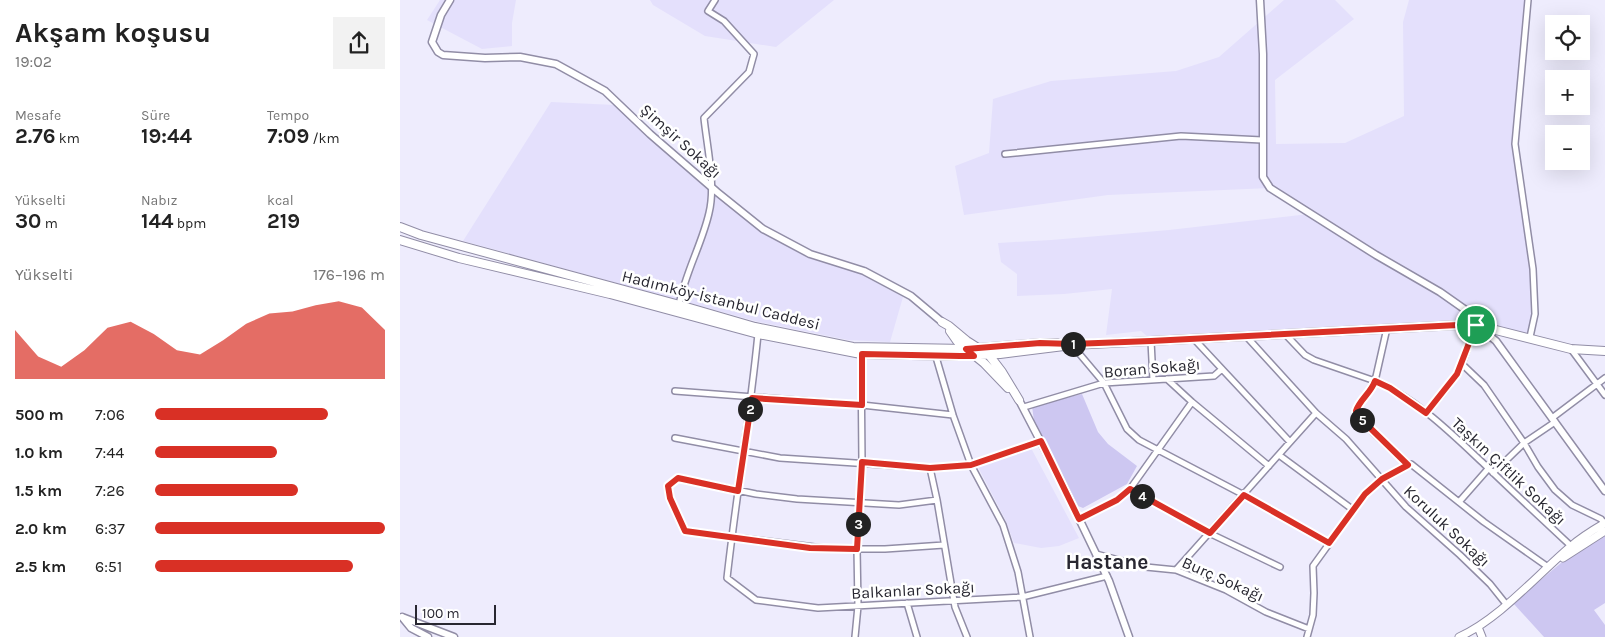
<!DOCTYPE html>
<html lang="tr">
<head>
<meta charset="utf-8">
<style>
	body { margin:0; font-family:Karla,sans-serif; background:#f2f2f2; color:#222; height:100vh; display:flex; flex-direction:column; font-size:19px; white-space:nowrap }
	* { box-sizing:border-box; margin:0 }
	p { font-size:16px; color:#767676 }
	.icon { flex:none; width:28px; height:28px; fill:none; stroke:currentColor; stroke-width:2; stroke-linecap:round; stroke-linejoin:round }
	.map { position:relative; flex:1; overflow:hidden }
	.details { display:flex; flex-direction:column; background:#fff; width:400px }
	.details>* { flex:none }
	.tools { position:absolute; left:1145px; top:15px; display:grid; gap:10px }
	.tools a { display:grid; place-items:center; width:45px; height:45px; border-radius:0px; background:#fff; box-shadow:0 5px 20px #0002; font-size:25px }
	.scale { position:absolute; left:15px; bottom:12px; width:81px; box-sizing:border-box; padding-left:5px; border:2px solid #282731; border-top:0; font-size:14px; line-height:18px; white-space:nowrap; color:#282731; -webkit-text-stroke:4px #fff; paint-order:stroke }
	.pin { position:absolute; display:grid; place-items:center; width:42px; height:42px; color:#fff; margin:-21px; border:2px solid #fff; border-radius:50%; box-shadow:0 1px 5px #0007 }
	.km { position:absolute; width:25px; height:25px; margin:-12px; border-radius:50%; background:#222; color:#fff; font-size:14px; line-height:25px; text-align:center }
	.round { display:grid; place-items:center; flex:none; width:52px; height:52px; border-radius:0px; background:#f2f2f2 }
	.headline { display:flex; align-items:center; justify-content:space-between; height:85px; padding:0 15px }
	h1 { font-size:28px; font-weight:700; line-height:38px }
	.figures { display:grid; grid-template-columns:repeat(3,1fr); gap:8px; height:85px; padding:5px 15px }
	.figures div { display:grid; align-content:center }
	.figures b { font-size:21px; font-weight:700 }
	.figures small { font-size:14px; font-weight:400 }
	.figures p { font-size:14px }
	.chart { height:140px; padding:10px 15px }
	.chart p { display:flex; justify-content:space-between }
	.chart svg { width:100%; height:90px; margin-top:5px; fill:#d93025; opacity:.7 }
	ul { padding:0 15px; list-style:none; font-size:16px }
	li { display:grid; grid-template-columns:80px 60px 1fr; align-items:center; height:38px }
	li i { height:12px; border-radius:6px; background:#d93025 }
	main { display:flex; flex:1; min-height:0 }
	.map>svg:first-child { display:block }
	.built { fill:#e4e0fc }
	.green { fill:#cdc7f1 }
	.lines { fill:none; stroke-linecap:round; stroke-linejoin:round }
	.minor-casing { stroke:#918da6; stroke-width:8 }
	.tertiary-casing { stroke:#918da6; stroke-width:9 }
	.secondary-casing { stroke:#918da6; stroke-width:9 }
	.primary-casing { stroke:#918da6; stroke-width:10 }
	.minor { stroke:#fff; stroke-width:5 }
	.tertiary { stroke:#fff; stroke-width:6 }
	.secondary { stroke:#fff; stroke-width:7 }
	.primary { stroke:#fff; stroke-width:8 }
	.route-casing { stroke:#fff; stroke-width:10 }
	.route { stroke:#d93025; stroke-width:6 }
	.labels { text-anchor:middle; dominant-baseline:central; stroke-width:5; stroke-linejoin:round; paint-order:stroke }
	.street-label { font-size:16px; fill:#282731; stroke:#fff }
	.district-label { font-size:21px; font-weight:bold; fill:#282731; stroke:#fff }
</style>
</head>
<body>
<main>
<section class="details">
<div class="headline"><div><h1>Akşam koşusu</h1><p>19:02</p></div><a class="round"><svg class="icon" aria-label="share" viewBox="0 0 24 24"><path d="M12 15V3M7 8l5-5 5 5M5 13v7h14v-7"/></svg></a></div>
<div class="figures">
<div><p>Mesafe</p><b>2.76<small> km</small></b></div>
<div><p>Süre</p><b>19:44</b></div>
<div><p>Tempo</p><b>7:09<small> /km</small></b></div>
</div>
<div class="figures">
<div><p>Yükselti</p><b>30<small> m</small></b></div>
<div><p>Nabız</p><b>144<small> bpm</small></b></div>
<div><p>kcal</p><b>219</b></div>
</div>
<div class="chart"><p><span>Yükselti</span>176–196 m</p>
<svg viewBox="0 0 160 44" preserveAspectRatio="none"><path d="M0 44V20L10 33L20 38L30 30L40 19L50 16L60 22L70 30L80 32L90 25L100 17L110 12L120 11L130 8L140 6L150 9L160 20V44z"/></svg>
</div>
<ul>
<li><b>500 m</b>7:06<i style="width:75%"></i></li>
<li><b>1.0 km</b>7:44<i style="width:53%"></i></li>
<li><b>1.5 km</b>7:26<i style="width:62%"></i></li>
<li><b>2.0 km</b>6:37<i style="width:100%"></i></li>
<li><b>2.5 km</b>6:51<i style="width:86%"></i></li>
</ul>
</section>
<div class="map">
<svg width="1205" height="637" viewBox="0 0 1205 637">
	<rect width="100%" height="100%" fill="#eeecfd"/>
	<path class="built" d="M40 0H116L112 23V46L82 49 27 20Z
		M250 0H434L376 47 305 36 253 5Z
		M884 0H935L954 19 875 80 876 144 945 143 1004 116 1003 22 1009 0H1128L1115 144 1129 228 1135 314 1130 337 1074 321 987 328 846 336 794 335 748 337 741 331 706 335 712 289 664 294 617 296V274L601 262 598 243 651 240 769 230 909 214 870 188 708 195 564 215 555 166 589 153 593 99 651 81 776 71 819 57Z
		M151 102 215 105 247 137 314 195 361 232 408 258 459 273 503 297 490 342 448 340 359 322 63 241Z
		M631 448 679 538 659 546 641 548 614 543 605 519 578 467Z"/>
	<path class="green" d="M682 394 698 432 708 444 737 466 727 484 683 508 678 506 634 421 632 406Z
		M1205 534V603L1194 610 1205 625V637H1144L1113 603 1179 548Z"/>
	<g class="lines">
		<defs>
			<path id="minor" d="M1128 0 1115 144 1133 269 1135 314 1130 337
				M605 154 781 136 862 140
				M279 305C285 273 302 244 309 213 316 185 307 147 304 118L349 72 354 54 324 21 308 11 315 0
				M1076 325 1062 364 1084 385 1124 443 1138 467 1155 490 1172 505 1201 519 1204 523
				M987 328 975 381C1017 399 1051 433 1084 464 1113 492 1142 519 1171 546
				M358 334C350 416 336 497 327 578L356 600 418 608 622 597 707 576
				M885 334 905 355 914 360 975 381C971 393 960 399 956 411L973 432 1008 465
				M846 336 916 413 946 439 1006 507 1060 555 1090 584 1106 604
				M794 339 890 442
				M751 341 753 380
				M672 345 704 383 727 429 739 440 844 495 929 543
				M1171 349 1205 395
				M536 357 553 415 571 465 603 525 618 572 630 637
				M767 379 792 402 869 466
				M275 391 462 405 553 415
				M624 407 704 383 814 376 822 369
				M1026 413C1039 398 1053 382 1062 364
				M1152 418 1205 378
				M275 438 380 458 530 468 571 465 641 441
				M879 455 952 509
				M530 468 537 500 555 607 567 637
				M1093 473 1124 443 1155 422
				M730 489 809 533 880 567
				M537 500 499 505 397 499 356 494 278 478 268 486 270 498 285 531 431 549H485L544 545
				M1059 502 1088 469
				M679 519 717 500 730 489 792 402
				M696 554 746 567 776 570 826 590 866 612 909 629
				M776 570 916 413
				M507 603 517 637
				M455 637 458 606 457 549 462 462 461 354
				M907 637 913 615 914 593 913 566 965 494 982 479 1011 464 1084 522 1148 567"/>
			<path id="tertiary" d="M50 0 41 15 32 42 38 52 43 55 85 58 120 57 156 64 205 91 250 134 317 192 363 229 410 254 464 271 511 296 542 322
				M860 0 863 54V177L870 188 976 255 1040 292 1067 311 1076 325 1096 341 1205 491
				M619 400 659 477 709 581 729 637
				M2 617 54 637
				M2 617 11 628 28 637"/>
			<path id="secondary" d="M1163 558 1205 531
				M1078 627 1082 637
				M1059 637C1099 619 1136 576 1170 547 1180 538 1193 530 1205 523"/>
			<path id="primary" d="M0 227 21 235 276 304 355 327 453 347 566 349 641 343H657
				M0 240 59 258 210 294 358 334 461 354 560 356 600 354 672 345 1058 325H1076L1171 349 1205 351
				M542 322 549 326 567 341 589 355 602 372 619 400
				M550 331 557 341 584 363 608 388"/>
		</defs>
		<use href="#minor" class="minor-casing"/>
		<use href="#tertiary" class="tertiary-casing"/>
		<use href="#secondary" class="secondary-casing"/>
		<use href="#primary" class="primary-casing"/>
		<use href="#minor" class="minor"/>
		<use href="#tertiary" class="tertiary"/>
		<use href="#secondary" class="secondary"/>
		<use href="#primary" class="primary"/>
	</g>
	<g class="lines">
		<defs>
			<path id="route" d="M1058 325H1076L1057 374 1026 413 990 388 975 381C971 393 960 399 956 411L962 420 1008 465 982 479 965 494 929 543 844 495 810 533 730 489 717 500 679 519 641 441 571 465 530 468 462 462 457 549 410 548 285 531 270 498 268 486 278 478 338 491 352 398 462 405V354L560 356H574L566 349 640 343 672 344 751 341Z"/>
		</defs>
		<use href="#route" class="route-casing"/>
		<use href="#route" class="route"/>
	</g>
	<g class="labels">
		<g class="street-label">
			<text transform="translate(281 141) rotate(42)">Şimşir Sokağı</text>
			<text transform="translate(321 300) rotate(14)">Hadımköy-İstanbul Caddesi</text>
			<text transform="translate(752 368) rotate(-5)">Boran Sokağı</text>
			<text transform="translate(1109 471) rotate(43)">Taşkın Çiftlik Sokağı</text>
			<text transform="translate(1047 526) rotate(43)">Koruluk Sokağı</text>
			<text transform="translate(823 579) rotate(24)">Burç Sokağı</text>
			<text transform="translate(513 590) rotate(-3)">Balkanlar Sokağı</text>
		</g>
		<g class="district-label">
			<text x="707" y="562">Hastane</text>
		</g>
	</g>
</svg>
<div class="tools">
<a><svg class="icon" aria-label="locate" viewBox="0 0 24 24"><circle cx="12" cy="12" r="6"/><path d="M12 2v4M12 18v4M2 12h4M18 12h4"/></svg></a>
<a>+</a>
<a>−</a>
</div>
<div class="scale">100 m</div>
<div class="pin" style="left:1076px;top:325px;background:#1e9e55"><svg class="icon" aria-label="arrive" viewBox="0 0 24 24"><path d="M6 21V4h12l-3 4 3 4H6"/></svg></div>
<b class="km" style="left:673px;top:344px">1</b>
<b class="km" style="left:350px;top:409px">2</b>
<b class="km" style="left:458px;top:524px">3</b>
<b class="km" style="left:742px;top:496px">4</b>
<b class="km" style="left:962px;top:420px">5</b>
</div>
</main>
</body>
</html>
